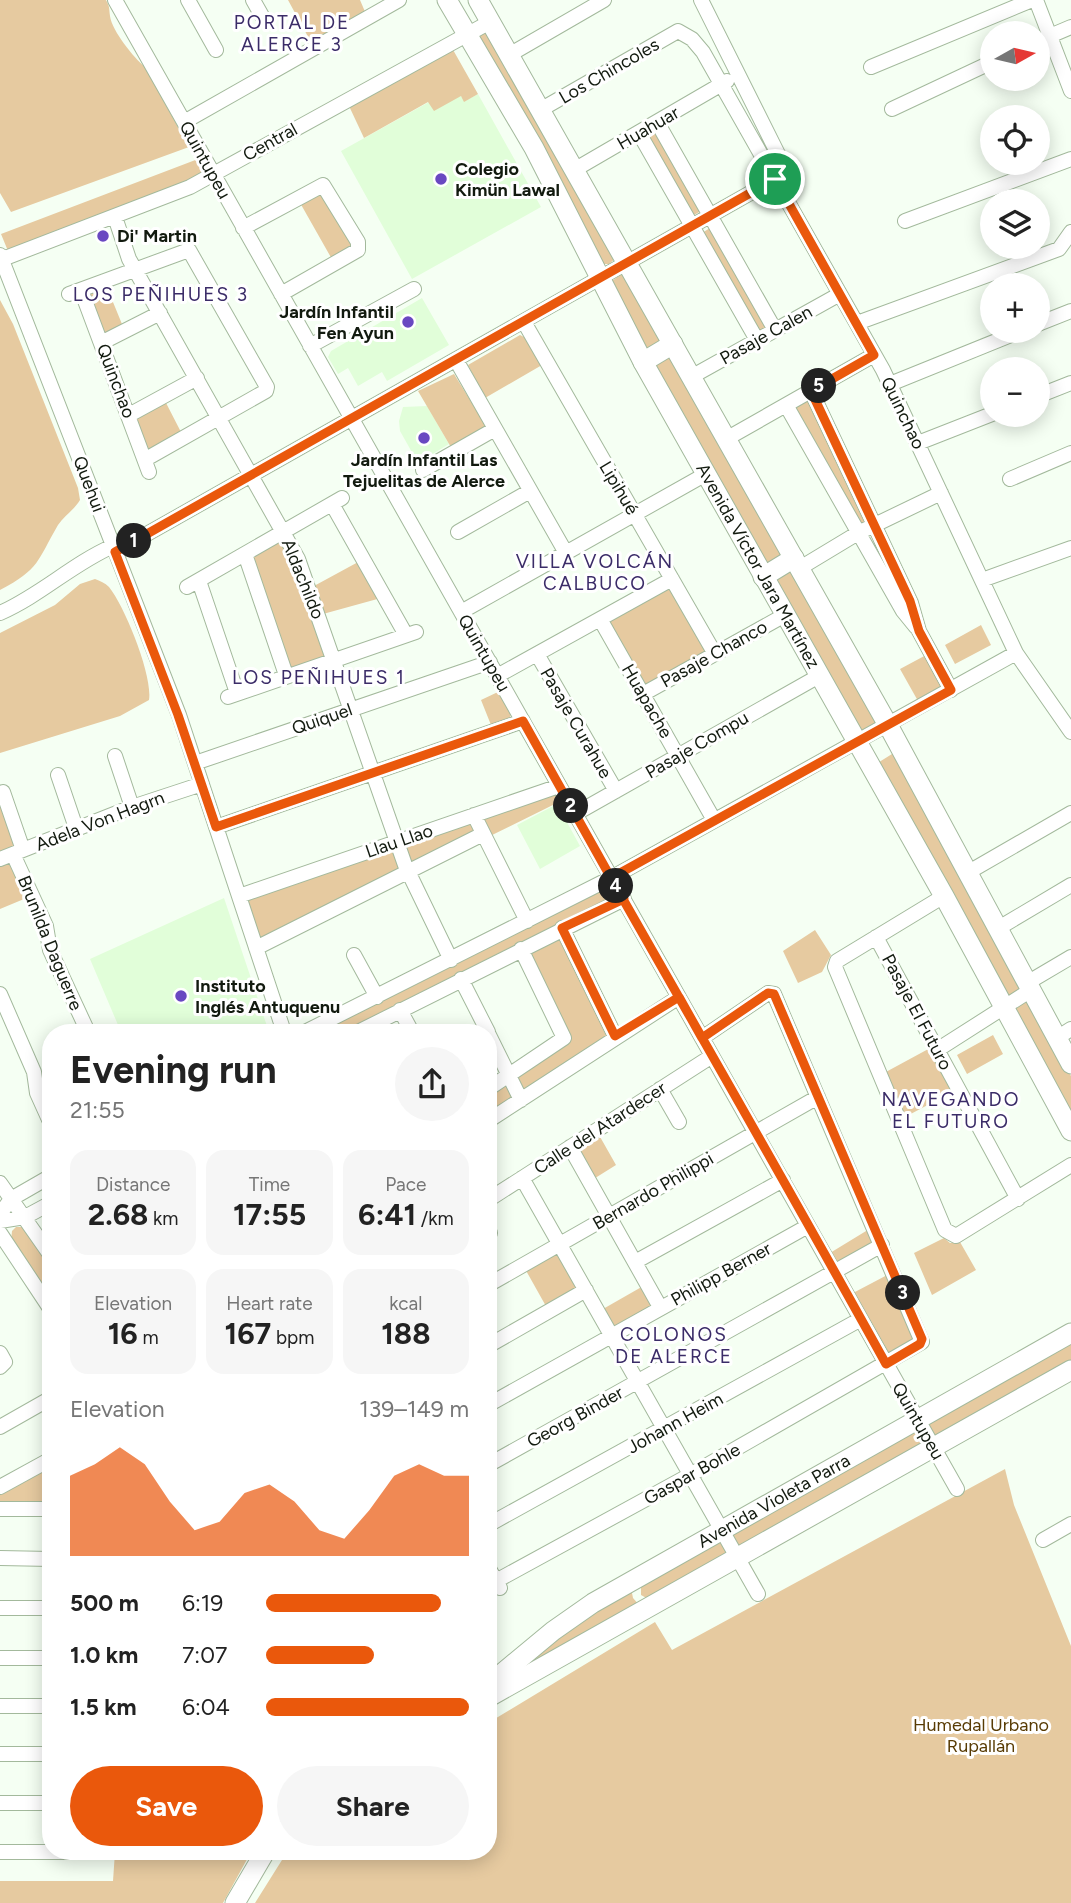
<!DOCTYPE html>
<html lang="en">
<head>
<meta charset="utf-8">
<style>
	body { margin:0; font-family:Figtree,sans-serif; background:#f6f6f6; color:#222; height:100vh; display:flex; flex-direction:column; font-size:26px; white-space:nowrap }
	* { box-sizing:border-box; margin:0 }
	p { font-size:23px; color:#767676 }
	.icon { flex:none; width:38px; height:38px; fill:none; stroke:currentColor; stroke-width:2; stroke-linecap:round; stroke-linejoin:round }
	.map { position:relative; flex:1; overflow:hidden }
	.sheet { position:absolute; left:42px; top:1024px; width:455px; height:836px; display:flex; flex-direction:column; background:#fff; border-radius:28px; box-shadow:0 4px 18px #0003 }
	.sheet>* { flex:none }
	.needle { width:46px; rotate:82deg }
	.tools { position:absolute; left:980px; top:21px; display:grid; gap:14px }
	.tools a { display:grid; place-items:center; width:70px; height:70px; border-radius:50%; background:#fff; box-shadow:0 4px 18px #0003; font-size:35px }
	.pin { position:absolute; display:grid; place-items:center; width:60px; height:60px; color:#fff; margin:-30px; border:4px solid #fff; border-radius:50%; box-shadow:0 2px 7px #0007 }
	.km { position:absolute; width:35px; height:35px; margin:-18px; border-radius:50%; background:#222; color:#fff; font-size:19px; line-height:35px; text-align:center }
	.round { display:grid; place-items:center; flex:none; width:74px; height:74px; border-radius:37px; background:#f6f6f6 }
	.overview { display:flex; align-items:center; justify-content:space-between; height:119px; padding:0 28px }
	h1 { font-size:38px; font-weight:700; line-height:52px }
	.figures { display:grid; grid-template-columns:repeat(3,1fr); gap:10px; height:119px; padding:7px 28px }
	.figures div { display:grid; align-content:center; border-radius:18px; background:#f6f6f6; text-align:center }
	.figures b { font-size:30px; font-weight:700 }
	.figures small { font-size:19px; font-weight:400 }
	.figures p { font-size:19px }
	.chart { height:196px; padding:14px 28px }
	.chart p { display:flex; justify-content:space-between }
	.chart svg { width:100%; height:126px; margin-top:7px; fill:#ea580c; opacity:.7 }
	.cta { display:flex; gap:14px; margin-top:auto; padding:14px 28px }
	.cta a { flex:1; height:80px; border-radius:42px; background:#ea580c; color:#fff; font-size:28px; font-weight:700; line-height:80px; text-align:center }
	.cta a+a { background:#f6f6f6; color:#222 }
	ul { padding:0 28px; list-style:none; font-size:23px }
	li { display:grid; grid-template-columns:112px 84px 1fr; align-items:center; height:52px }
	li i { height:18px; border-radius:9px; background:#ea580c }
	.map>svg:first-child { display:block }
	.built { fill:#e1fed9 }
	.green { fill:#e6caa0 }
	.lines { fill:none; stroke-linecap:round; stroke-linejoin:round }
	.minor-casing { stroke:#a3b99c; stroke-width:16 }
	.major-casing { stroke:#a3b99c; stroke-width:21 }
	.minor { stroke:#fff; stroke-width:14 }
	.major { stroke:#fff; stroke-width:19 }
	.route-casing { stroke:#fff; stroke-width:14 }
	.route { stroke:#ea580c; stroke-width:9 }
	.poi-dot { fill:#6948c1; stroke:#fff; stroke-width:2.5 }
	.labels { text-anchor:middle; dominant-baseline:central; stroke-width:6; stroke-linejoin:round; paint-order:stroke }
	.street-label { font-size:18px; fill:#121a0f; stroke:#fff }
	.poi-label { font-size:18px; font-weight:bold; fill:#121a0f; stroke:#fff; text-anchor:start }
	.park-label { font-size:18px; fill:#583b04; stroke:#fff }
	.neighbourhood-label { font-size:19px; letter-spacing:2px; fill:#3b2c68; stroke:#fff }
</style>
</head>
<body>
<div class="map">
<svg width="1071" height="1903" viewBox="0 0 1071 1903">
	<rect width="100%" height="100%" fill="#f5fff3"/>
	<path class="built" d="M478 94 541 207 412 279 341 151 429 102 461 96 465 101Z
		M422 298 449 345 387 381 382 372 358 386 348 368 338 374 328 357 331 351Z
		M427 406 449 444 418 463 400 431 399 421 403 407Z
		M557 804 580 846 540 869 517 825Z
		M224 898 269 1032H121L90 959Z"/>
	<path class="green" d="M0 0H106C110 7 109 9 110 16 112 31 134 58 145 67L189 147 11 212 0 193Z
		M288 0H360L366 14 312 44Z
		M485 30 616 258 609 264H601L477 36Z
		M452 48 478 94 464 102 461 96 434 111 428 102 364 138 349 106Z
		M656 130 701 211 694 215 646 136Z
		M198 159 202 172 197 178 8 251 1 234Z
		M320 189 355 245 333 261 299 201Z
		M710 228 769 325 760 335 702 233Z
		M620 275H626L782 547 781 556 768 564 762 563 649 362 612 281Z
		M106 285 124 329 105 337 88 293Z
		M0 300 13 324 78 488 80 500C74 510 64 516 58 525 37 561 40 569 0 590Z
		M520 335 528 339 542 365 485 398 468 365Z
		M454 374 486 426 452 449 418 391Z
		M807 396 868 520 860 526 792 405Z
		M164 399 183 436 149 454 135 415Z
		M280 540 293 561 326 652 324 658 290 669 251 562 253 554Z
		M360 561 381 598 323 614 314 586Z
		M788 566 879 722 862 734 773 575Z
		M95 579C100 581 105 583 109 587 125 607 153 676 149 700L120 716 0 753V633L55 605 80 584Z
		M669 586 708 652 646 685 609 621Z
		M981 625 991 645 955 664 945 645Z
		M928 654 944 686 918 701 900 669Z
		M500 691 511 714 510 718 491 725 481 700Z
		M892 754H896L1023 987 1007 999 876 764Z
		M553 790 561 801 488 837 480 816Z
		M0 800 15 845 0 852Z
		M470 818 479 830 410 864 404 847 405 841Z
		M392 847 401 870 266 941 259 938 247 898Z
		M9 861 24 899 0 909V865Z
		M607 887 613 893 611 898 346 1032H317Z
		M815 930 831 955 822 972 798 983 783 951Z
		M560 936 612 1036 523 1091 516 1076 563 1045 528 955Z
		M1029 998 1071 1076V1118L1013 1005Z
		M993 1035 1003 1054 967 1074 957 1055Z
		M932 1047 956 1090 905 1117 884 1073Z
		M505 1082 514 1099 488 1118V1092Z
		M599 1135 616 1165 592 1180 579 1151Z
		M16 1227H24L28 1231 51 1265V1301L11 1241 12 1231Z
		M871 1228 876 1241 838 1263 830 1253Z
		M944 1238 950 1243 960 1242 976 1270 932 1295 914 1253Z
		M557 1251 577 1284V1290L547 1308 524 1267Z
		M891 1273 919 1338 890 1358 853 1293Z
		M645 1285 654 1306 614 1328 603 1309Z
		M1071 1339V1364L936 1440 927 1421Z
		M915 1428 925 1445 741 1551 730 1533Z
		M51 1461V1506H0V1490Z
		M1005 1469 1014 1505 1071 1646V1903H255L287 1852H488V1723L655 1622 672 1650Z
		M720 1542 728 1555 650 1600 641 1595V1584Z
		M631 1588 633 1598 640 1606 512 1672Z
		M115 1852H251L223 1903H0V1881H113Z"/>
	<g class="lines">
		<defs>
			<path id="minor" d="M115 0 957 1489
				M188 0 216 50
				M253 0 262 16
				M1036 0 1071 91
				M1038 41 1071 27
				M509 55 604 0
				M871 67 1032 0
				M892 109 992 62
				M540 110 678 31 692 39 703 52 883 370 1016 653 1071 732
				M184 122 399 0
				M657 122 775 330
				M639 133 757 340
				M574 170 727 81
				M115 217 129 259 298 559 405 865 451 960
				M905 221 1071 159
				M243 228 323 185 358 242V250L281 294
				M0 255 179 715 284 1032
				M0 260 190 187 490 22
				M81 290 149 472
				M69 294 189 250 267 387 266 391 146 459
				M524 322 715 654
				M857 323 1059 249 1071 232
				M1038 324 1071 311
				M101 343 160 313
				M310 346 414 289
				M456 360 566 553
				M691 377 840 294
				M890 384 1021 331
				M811 391 911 603 919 631 951 690
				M1038 396 1071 383
				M786 405 903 611 916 627
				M129 415 197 378
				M726 439 874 355
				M918 443 992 414
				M423 470 495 429
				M1010 479 1071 453
				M332 504 406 635
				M458 532 530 491
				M115 552 775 179 780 174 781 160 701 0
				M245 554 286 675
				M800 568 858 533 941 493
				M982 580 1071 548
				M199 581 237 693
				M187 587 342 498
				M461 612 706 474
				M0 613C41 595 72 564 113 546
				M600 619 714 820
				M537 654 616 791
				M497 676 672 579
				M643 694 785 615
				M228 697 416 632
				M115 756 132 807
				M195 763 490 662
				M58 775 76 828
				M3 792 23 850
				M575 814 819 676
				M474 815 527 921
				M216 827 523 721
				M13 854 46 926 50 950 88 1032
				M0 859 132 807 202 784
				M967 873 1071 813
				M239 896 559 786
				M944 896 837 961 835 967 945 1230 956 1236 1071 1165
				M562 928 615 1036
				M997 929 1071 885
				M876 937 1018 1199
				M256 948 483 834
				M354 955 377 997
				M461 979 488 1032
				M1027 983 1071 957
				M0 994 34 1072 37 1093 51 1124
				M400 1010 412 1032
				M305 1032 611 878 1016 653
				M358 1032 624 899
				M488 1033 521 1100
				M1057 1038 1071 1029
				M937 1050 1031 990
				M488 1089 564 1038 521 949
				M660 1089 679 1122
				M488 1121 679 997
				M570 1147 660 1307
				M522 1178 758 1594
				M0 1183 51 1256
				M488 1200 712 1056
				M0 1214 11 1199 51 1176
				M0 1221 25 1217 51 1203
				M488 1231 490 1233
				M0 1233 51 1310
				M635 1262 783 1180
				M488 1285 818 1097
				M488 1346 586 1290
				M0 1353 5 1362 0 1367
				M488 1405 808 1226
				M0 1427 51 1398
				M488 1465 882 1245
				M0 1487 51 1459
				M0 1509H51
				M488 1525 861 1319
				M1043 1540 1071 1524
				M0 1558 51 1559
				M488 1567 500 1588
				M496 1581 690 1475 922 1342 774 994 768 993 702 1038
				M0 1608H51
				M0 1658H51
				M0 1706H51
				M0 1754H51
				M0 1803H51
				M0 1852H74"/>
			<g id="major">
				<path id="s1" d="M447 0 534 148 643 362 944 896 1071 1131"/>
				<path d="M478 0 888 725 1071 1064"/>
				<path d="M643 362 673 344"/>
				<path d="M763 577 794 558"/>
				<path id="s2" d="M488 1685 553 1631 593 1603 1071 1333"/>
				<path d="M489 1697 1071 1370"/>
				<path d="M235 1903 265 1852"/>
			</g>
		</defs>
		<use href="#minor" class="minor-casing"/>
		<use href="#major" class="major-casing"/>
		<use href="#minor" class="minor"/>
		<use href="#major" class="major"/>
	</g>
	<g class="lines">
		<defs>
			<path id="route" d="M775 179 115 552 178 715 216 827 523 721 611 878C703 1040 796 1201 886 1364L920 1344 922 1339 774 994 768 993 702 1038 679 997 615 1036 562 928 624 899 611 878 951 690 919 631 910 601 811 391 874 355 775 179"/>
		</defs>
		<use href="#route" class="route-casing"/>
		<use href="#route" class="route"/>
	</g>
	<g class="poi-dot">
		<circle cx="441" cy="179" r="7"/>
		<circle cx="103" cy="236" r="7"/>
		<circle cx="408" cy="322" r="7"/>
		<circle cx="424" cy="438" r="7"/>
		<circle cx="181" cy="996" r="7"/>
	</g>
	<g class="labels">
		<g class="street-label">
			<text transform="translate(609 71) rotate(-30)">Los Chincoles</text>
			<text transform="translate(648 128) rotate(-30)">Huahuar</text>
			<text transform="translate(270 142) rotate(-29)">Central</text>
			<text transform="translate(205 160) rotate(61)">Quintupeu</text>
			<text transform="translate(766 335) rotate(-29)">Pasaje Calen</text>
			<text transform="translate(116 381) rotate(69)">Quinchao</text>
			<text transform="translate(903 413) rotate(64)">Quinchao</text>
			<text transform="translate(89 484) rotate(69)">Quehui</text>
			<text transform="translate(619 488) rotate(59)">Lipihué</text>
			<text stroke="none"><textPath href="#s1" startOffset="646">Avenida Víctor Jara Martínez</textPath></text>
			<text transform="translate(303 579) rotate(68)">Aldachildo</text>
			<text transform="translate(484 653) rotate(60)">Quintupeu</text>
			<text transform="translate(714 654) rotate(-29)">Pasaje Chanco</text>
			<text transform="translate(647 701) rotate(60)">Huapache</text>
			<text transform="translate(322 719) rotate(-19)">Quiquel</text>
			<text transform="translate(576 723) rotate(60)">Pasaje Curahue</text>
			<text transform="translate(697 745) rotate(-30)">Pasaje Compu</text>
			<text transform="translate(100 821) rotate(-21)">Adela Von Hagrn</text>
			<text transform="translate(399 841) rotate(-19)">Llau Llao</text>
			<text transform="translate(50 943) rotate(68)">Brunilda Daguerre</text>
			<text transform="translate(917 1012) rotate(62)">Pasaje El Futuro</text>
			<text transform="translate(600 1128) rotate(-33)">Calle del Atardecer</text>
			<text transform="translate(653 1191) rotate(-30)">Bernardo Philippi</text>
			<text transform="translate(721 1274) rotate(-29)">Philipp Berner</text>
			<text transform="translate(575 1417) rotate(-29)">Georg Binder</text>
			<text transform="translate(918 1421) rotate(60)">Quintupeu</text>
			<text transform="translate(675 1423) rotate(-29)">Johann Heim</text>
			<text transform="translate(692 1474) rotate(-29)">Gaspar Bohle</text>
			<text stroke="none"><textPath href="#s2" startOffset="341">Avenida Violeta Parra</textPath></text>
		</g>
		<g class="poi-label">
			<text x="455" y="169">Colegio<tspan x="455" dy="21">Kimün Lawal</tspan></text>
			<text x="117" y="236">Di' Martin</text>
			<text x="394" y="312" text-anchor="end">Jardín Infantil<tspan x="394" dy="21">Fen Ayun</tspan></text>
			<text x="424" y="460" text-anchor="middle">Jardín Infantil Las<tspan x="424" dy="21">Tejuelitas de Alerce</tspan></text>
			<text x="195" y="986">Instituto<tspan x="195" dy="21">Inglés Antuquenu</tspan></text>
		</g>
		<g class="park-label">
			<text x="981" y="1725">Humedal Urbano<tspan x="981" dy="21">Rupallán</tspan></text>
		</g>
		<g class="neighbourhood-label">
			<text x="292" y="22">PORTAL DE<tspan x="292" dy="22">ALERCE 3</tspan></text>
			<text x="161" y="294">LOS PEÑIHUES 3</text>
			<text x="595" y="561">VILLA VOLCÁN<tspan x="595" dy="22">CALBUCO</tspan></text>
			<text x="319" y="677">LOS PEÑIHUES 1</text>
			<text x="951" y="1099">NAVEGANDO<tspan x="951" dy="22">EL FUTURO</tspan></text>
			<text x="674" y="1334">COLONOS<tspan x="674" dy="22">DE ALERCE</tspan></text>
		</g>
	</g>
</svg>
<div class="tools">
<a><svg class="needle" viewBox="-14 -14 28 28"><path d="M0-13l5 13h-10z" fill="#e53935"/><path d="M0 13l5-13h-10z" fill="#767676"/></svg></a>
<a><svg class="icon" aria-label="locate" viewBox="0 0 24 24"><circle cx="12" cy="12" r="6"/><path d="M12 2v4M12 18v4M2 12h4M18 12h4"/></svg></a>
<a><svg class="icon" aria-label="layers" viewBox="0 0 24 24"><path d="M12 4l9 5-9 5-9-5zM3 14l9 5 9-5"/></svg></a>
<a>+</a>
<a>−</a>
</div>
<div class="pin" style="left:775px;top:179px;background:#1e9e55"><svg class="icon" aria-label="arrive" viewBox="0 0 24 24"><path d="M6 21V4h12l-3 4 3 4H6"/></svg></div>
<b class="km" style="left:134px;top:541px">1</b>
<b class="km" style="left:571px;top:806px">2</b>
<b class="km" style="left:903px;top:1293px">3</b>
<b class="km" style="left:616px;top:886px">4</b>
<b class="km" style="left:819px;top:386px">5</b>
<section class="sheet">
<div class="overview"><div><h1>Evening run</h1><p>21:55</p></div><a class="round"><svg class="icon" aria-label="share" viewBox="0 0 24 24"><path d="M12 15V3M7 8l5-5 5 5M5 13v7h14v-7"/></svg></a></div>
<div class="figures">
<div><p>Distance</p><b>2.68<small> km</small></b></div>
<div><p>Time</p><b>17:55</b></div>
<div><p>Pace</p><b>6:41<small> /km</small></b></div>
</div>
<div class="figures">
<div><p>Elevation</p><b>16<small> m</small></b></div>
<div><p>Heart rate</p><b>167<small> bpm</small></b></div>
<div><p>kcal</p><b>188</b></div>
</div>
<div class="chart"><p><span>Elevation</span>139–149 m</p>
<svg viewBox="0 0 160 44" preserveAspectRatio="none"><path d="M0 44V16L10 12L20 6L30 12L40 25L50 35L60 32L70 22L80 19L90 25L100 35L110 38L120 28L130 16L140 12L150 16L160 16V44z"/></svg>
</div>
<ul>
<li><b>500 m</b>6:19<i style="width:86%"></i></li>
<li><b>1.0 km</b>7:07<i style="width:53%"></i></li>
<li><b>1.5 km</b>6:04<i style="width:100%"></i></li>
</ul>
<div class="cta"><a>Save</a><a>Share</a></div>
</section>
</div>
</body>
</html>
